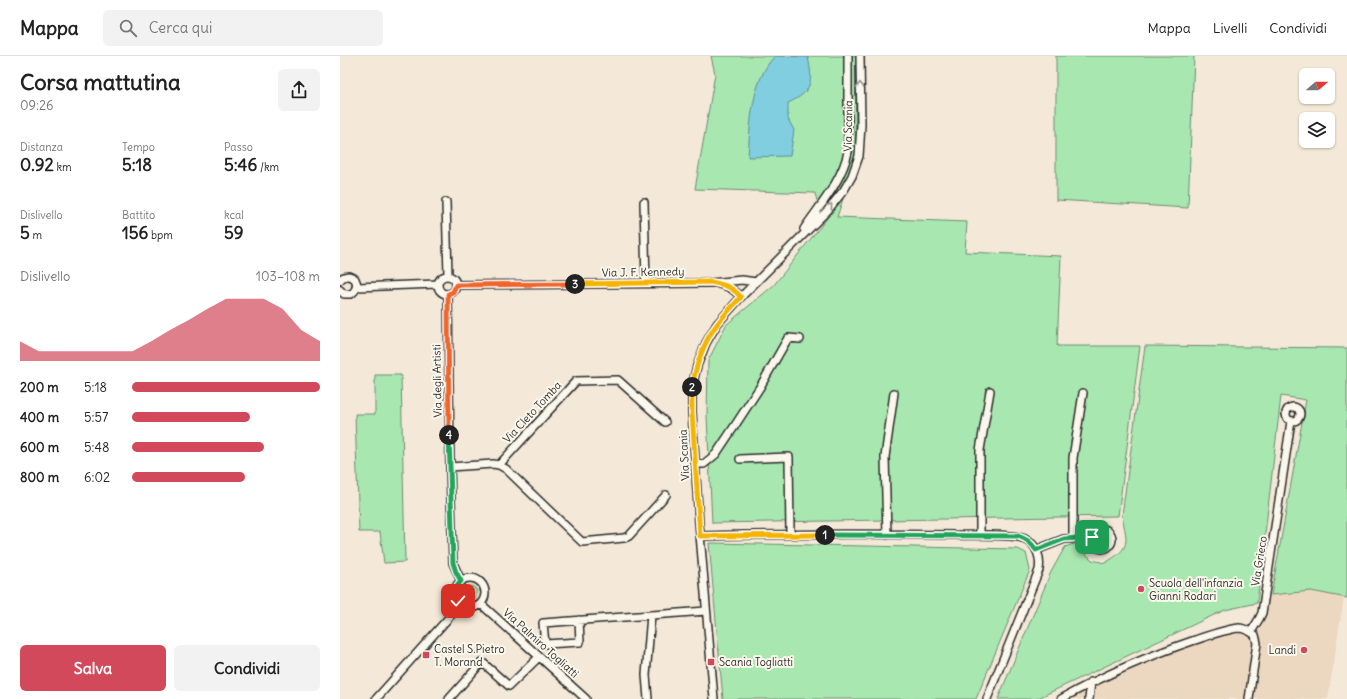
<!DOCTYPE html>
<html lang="it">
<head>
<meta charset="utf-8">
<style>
	body { margin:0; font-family:Delius,sans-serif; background:#f2f2f2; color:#222; height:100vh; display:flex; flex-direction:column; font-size:15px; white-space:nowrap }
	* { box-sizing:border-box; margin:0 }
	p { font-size:13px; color:#767676 }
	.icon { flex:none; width:22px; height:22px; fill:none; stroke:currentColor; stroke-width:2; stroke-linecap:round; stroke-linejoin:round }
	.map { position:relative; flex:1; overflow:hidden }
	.sheet { display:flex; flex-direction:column; background:#fff; width:340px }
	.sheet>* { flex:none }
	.needle { width:26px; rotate:70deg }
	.tools { position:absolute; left:959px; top:12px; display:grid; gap:8px }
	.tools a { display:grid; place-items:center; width:36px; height:36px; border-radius:6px; background:#fff; box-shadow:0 1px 3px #0004; font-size:20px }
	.pin { position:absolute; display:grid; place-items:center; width:34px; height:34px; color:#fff; margin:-17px; border-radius:8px; box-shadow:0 2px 6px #0006 }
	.km { position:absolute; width:20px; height:20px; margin:-10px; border-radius:50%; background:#222; color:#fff; font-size:11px; line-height:20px; text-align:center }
	.round { display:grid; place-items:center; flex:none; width:42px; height:42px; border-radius:6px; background:#f2f2f2 }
	.overview { display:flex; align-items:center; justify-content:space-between; height:68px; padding:0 20px }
	h1 { font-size:22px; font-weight:800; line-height:30px }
	.stats { display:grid; grid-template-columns:repeat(3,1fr); gap:6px; height:68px; padding:4px 20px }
	.stats div { display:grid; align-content:center }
	.stats b { font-size:17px; font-weight:800 }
	.stats small { font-size:11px; font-weight:400 }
	.stats p { font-size:11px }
	.chart { height:112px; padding:8px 20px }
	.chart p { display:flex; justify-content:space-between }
	.chart svg { width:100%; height:72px; margin-top:4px; fill:#d1495b; opacity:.7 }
	.cta { display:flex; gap:8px; margin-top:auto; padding:8px 20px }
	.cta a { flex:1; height:46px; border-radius:6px; background:#d1495b; color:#fff; font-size:16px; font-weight:800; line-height:46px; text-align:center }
	.cta a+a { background:#f2f2f2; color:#222 }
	ul { padding:0 20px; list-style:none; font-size:13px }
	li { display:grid; grid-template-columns:64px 48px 1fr; align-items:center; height:30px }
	li i { height:10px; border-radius:5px; background:#d1495b }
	header { display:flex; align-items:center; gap:24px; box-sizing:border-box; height:56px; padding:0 20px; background:#fff; border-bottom:1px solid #e0e0e0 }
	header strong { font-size:19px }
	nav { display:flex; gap:22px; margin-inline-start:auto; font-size:14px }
	.search { width:280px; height:36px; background:#f2f2f2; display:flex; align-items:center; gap:10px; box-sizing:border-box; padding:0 14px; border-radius:6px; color:#767676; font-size:15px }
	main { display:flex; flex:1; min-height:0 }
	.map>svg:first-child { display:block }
	.built { fill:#ecd8c0 }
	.green { fill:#a8e8b0; stroke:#6a8a6e }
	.water { fill:#80cedf; stroke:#5e8d97 }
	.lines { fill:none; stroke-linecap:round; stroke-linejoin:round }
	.street-casing { stroke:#2b2b2b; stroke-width:10 }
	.street { stroke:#fbf7ec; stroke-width:7 }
	.oneway { stroke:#93918c }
	.split-1-casing { stroke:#fff; stroke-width:8 }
	.split-2-casing { stroke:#fff; stroke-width:8 }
	.split-3-casing { stroke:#fff; stroke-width:8 }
	.split-4-casing { stroke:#fff; stroke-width:8 }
	.split-5-casing { stroke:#fff; stroke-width:8 }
	.split-1 { stroke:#22a559; stroke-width:5 }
	.split-2 { stroke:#f5b400; stroke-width:5 }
	.split-3 { stroke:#f5b400; stroke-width:5 }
	.split-4 { stroke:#f0652b; stroke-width:5 }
	.split-5 { stroke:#22a559; stroke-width:5 }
	.poi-dot { fill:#d1495b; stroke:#fbf7ec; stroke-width:1.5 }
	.labels { text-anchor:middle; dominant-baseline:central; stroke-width:4; stroke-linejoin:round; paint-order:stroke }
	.street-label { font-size:11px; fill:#2b2b2b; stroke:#fbf7ec }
	.poi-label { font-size:11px; fill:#2b2b2b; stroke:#fbf7ec; text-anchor:start }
</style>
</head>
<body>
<header>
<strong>Mappa</strong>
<div class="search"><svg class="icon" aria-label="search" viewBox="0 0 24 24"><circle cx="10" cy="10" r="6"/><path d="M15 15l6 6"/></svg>Cerca qui</div>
<nav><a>Mappa</a><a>Livelli</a><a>Condividi</a></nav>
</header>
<main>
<section class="sheet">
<div class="overview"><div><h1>Corsa mattutina</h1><p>09:26</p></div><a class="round"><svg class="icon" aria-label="share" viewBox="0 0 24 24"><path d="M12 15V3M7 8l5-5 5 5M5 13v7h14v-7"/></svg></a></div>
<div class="stats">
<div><p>Distanza</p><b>0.92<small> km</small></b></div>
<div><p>Tempo</p><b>5:18</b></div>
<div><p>Passo</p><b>5:46<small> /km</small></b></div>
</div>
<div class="stats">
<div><p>Dislivello</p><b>5<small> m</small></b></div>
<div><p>Battito</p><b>156<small> bpm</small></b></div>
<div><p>kcal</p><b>59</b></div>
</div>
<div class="chart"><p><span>Dislivello</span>103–108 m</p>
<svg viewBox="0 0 160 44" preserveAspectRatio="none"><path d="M0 44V32L10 38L20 38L30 38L40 38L50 38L60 38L70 32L80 25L90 19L100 12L110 6L120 6L130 6L140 12L150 25L160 32V44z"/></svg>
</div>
<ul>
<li><b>200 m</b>5:18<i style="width:100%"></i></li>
<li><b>400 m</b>5:57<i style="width:63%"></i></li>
<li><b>600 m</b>5:48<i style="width:70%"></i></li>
<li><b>800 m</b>6:02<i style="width:60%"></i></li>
</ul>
<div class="cta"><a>Salva</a><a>Condividi</a></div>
</section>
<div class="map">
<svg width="1007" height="643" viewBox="0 0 1007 643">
	<rect width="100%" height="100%" fill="#f4e9d8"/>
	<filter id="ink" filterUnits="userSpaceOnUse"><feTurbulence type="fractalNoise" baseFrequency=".025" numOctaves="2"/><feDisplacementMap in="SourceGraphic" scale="8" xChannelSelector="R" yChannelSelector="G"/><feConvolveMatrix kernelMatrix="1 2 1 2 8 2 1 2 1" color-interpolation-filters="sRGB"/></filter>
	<g filter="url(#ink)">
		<path class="built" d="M971 535 1004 541 988 643H724L818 597 887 579 911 576 931 539Z"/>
		<path class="green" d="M371 0H516L515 107 497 161 627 166 625 196 721 200 717 290H800L778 460 372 467 367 360 368 305 386 269 434 229 488 161 481 160 475 137 355 133 375 18Z
			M716 0H854L848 152 716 144Z
			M805 290 1007 292V542L971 535 931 539 966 344 941 340 917 547 885 554 876 558 696 643H658L711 516 725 491 740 486 751 491 745 497 752 504 765 507C792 491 787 487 782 459Z
			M35 319H61L65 506 44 507 40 476H19L15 358H35Z
			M369 487 678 493 686 497 690 514 636 643H383Z
			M123 537a7 7 0 1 1 14 0a7 7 0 1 1-14 0Z"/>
		<path class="water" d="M435 0 468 1C473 25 473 36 448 47V63L454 74 450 100 408 101C410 70 411 24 435 0Z"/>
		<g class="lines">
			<defs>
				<path id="street" d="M106 146 108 219
					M304 146 306 227
					M464 173C480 149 502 125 508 96V0
					M98 229a9 9 0 1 1 18 0a9 9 0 1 1-18 0Z
					M0 224C4 219 10 219 15 223 18 229 17 234 11 238H4L0 234
					M379 228C389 230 394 234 401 241
					M116 229 371 227 402 224 416 226
					M17 231 97 228
					M108 238 110 411
					M946 358a7 7 0 1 1 14 0a7 7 0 1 1-14 0Z
					M400 403 449 401 450 478
					M355 408H364L376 398 394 371 420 331 448 282 460 283
					M159 409 236 325 278 324 325 366
					M752 483a10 10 0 1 1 20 0a10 10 0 1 1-20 0Z
					M547 479 545 401 554 337
					M640 479V394L650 335
					M360 480C445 478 530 478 616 479 631 480 673 477 685 483 697 488 701 502 699 514L647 643
					M733 483V402L743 337
					M696 494 724 483 752 481
					M115 537a15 15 0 1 1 30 0a15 15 0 1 1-30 0Z
					M121 525 113 507 110 411 153 408 159 409 166 413 242 486 284 482 289 480 326 439
					M141 548 246 643
					M239 564 240 586 205 588 203 567 366 555
					M36 643 121 548
					M109 643 142 606 169 630 199 601
					M308 643 306 619 311 559
					M374 643 359 467 352 356V331L357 310 366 287 377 268 401 241 488 154 504 134 512 120 519 100 521 69 520 0
					M721 643C764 619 808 600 855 584 867 580 887 573 899 572 903 572 907 574 911 576
					M749 643 751 626
					M909 643 917 587 915 579 911 576 919 563 922 557 951 365"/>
			</defs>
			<use href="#street" class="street-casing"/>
			<use href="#street" class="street"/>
		</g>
		<defs><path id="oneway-chevron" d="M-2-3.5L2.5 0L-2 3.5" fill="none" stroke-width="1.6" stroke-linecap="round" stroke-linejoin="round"/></defs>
		<g class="oneway">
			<use href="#oneway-chevron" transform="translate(520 29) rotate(-91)"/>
			<use href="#oneway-chevron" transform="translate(490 150) rotate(-49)"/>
		</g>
	</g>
	<g class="lines" filter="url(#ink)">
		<defs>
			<path id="split-1" d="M485 479 678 480C686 483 691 486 696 494L724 483 752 481"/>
			<path id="split-2" d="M352 331V356L360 480 485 479"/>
			<path id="split-3" d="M235 228 371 226C385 229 391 230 401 241 393 250 385 258 378 267 364 285 356 309 352 331"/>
			<path id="split-4" d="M109 379 108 238 113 236 116 229 235 228"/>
			<path id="split-5" d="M109 379 113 507 116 516 121 525C115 530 114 538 118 545"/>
		</defs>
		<use href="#split-1" class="split-1-casing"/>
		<use href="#split-2" class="split-2-casing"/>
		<use href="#split-3" class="split-3-casing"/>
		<use href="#split-4" class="split-4-casing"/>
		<use href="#split-5" class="split-5-casing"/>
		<use href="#split-1" class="split-1"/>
		<use href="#split-2" class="split-2"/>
		<use href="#split-3" class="split-3"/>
		<use href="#split-4" class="split-4"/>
		<use href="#split-5" class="split-5"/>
	</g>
	<g class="poi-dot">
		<circle cx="801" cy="533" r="4"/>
		<circle cx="964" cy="594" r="4"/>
		<rect x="82" y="595" width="8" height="8" rx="2"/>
		<rect x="367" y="602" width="8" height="8" rx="2"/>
	</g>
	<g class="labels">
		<g class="street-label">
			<text transform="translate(508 70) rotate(-89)">Via Scania</text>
			<text transform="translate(303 216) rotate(-1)">Via J. F. Kennedy</text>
			<text transform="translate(97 325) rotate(-91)">Via degli Artisti</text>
			<text transform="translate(192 356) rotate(-47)">Via Cleto Tomba</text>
			<text transform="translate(344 399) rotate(-93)">Via Scania</text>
			<text transform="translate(919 505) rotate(-81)">Via Grieco</text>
			<text transform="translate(201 587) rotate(42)">Via Palmiro Togliatti</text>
		</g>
		<g class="poi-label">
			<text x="809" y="527">Scuola dell'infanzia<tspan x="809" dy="13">Gianni Rodari</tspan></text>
			<text x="94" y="593">Castel S.Pietro<tspan x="94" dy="13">T. Morand</tspan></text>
			<text x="956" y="594" text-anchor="end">Landi</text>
			<text x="379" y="606">Scania Togliatti</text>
		</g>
	</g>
</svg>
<div class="tools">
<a><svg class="needle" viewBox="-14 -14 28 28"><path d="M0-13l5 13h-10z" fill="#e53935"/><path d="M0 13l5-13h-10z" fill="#767676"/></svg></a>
<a><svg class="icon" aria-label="layers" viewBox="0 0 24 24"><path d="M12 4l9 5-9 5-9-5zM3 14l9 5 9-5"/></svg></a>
</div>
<div class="pin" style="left:752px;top:481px;background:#1e9e55"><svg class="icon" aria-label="arrive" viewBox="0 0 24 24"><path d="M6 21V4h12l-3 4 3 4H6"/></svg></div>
<div class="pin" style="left:118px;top:545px;background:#d93025"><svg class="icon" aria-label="check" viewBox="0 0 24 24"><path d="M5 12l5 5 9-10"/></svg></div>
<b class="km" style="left:485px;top:479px">1</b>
<b class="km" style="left:352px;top:331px">2</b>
<b class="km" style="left:235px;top:228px">3</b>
<b class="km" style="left:109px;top:379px">4</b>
</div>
</main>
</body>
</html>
